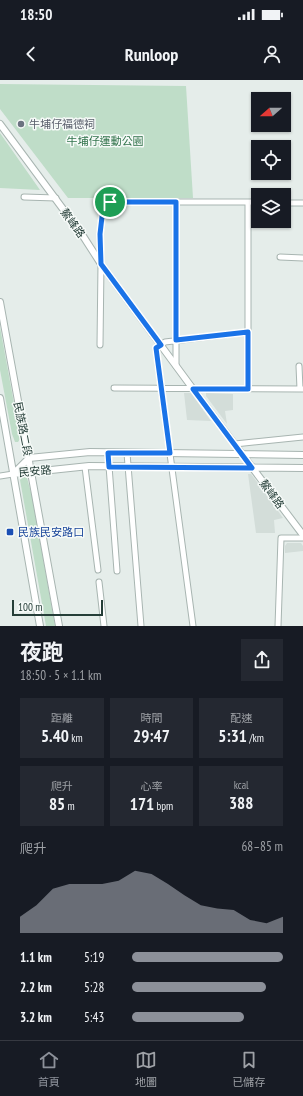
<!DOCTYPE html>
<html lang="zh-TW">
<head>
<meta charset="utf-8">
<style>
	body { margin:0; font-family:"PT Sans Narrow","Noto Sans TC",sans-serif; background:#242831; color:#f1f3f6; height:100vh; display:flex; flex-direction:column; font-size:15px; white-space:nowrap }
	* { box-sizing:border-box; margin:0 }
	p { font-size:13px; color:#9ea1a6 }
	.icon { flex:none; width:22px; height:22px; fill:none; stroke:currentColor; stroke-width:2; stroke-linecap:round; stroke-linejoin:round }
	.map { position:relative; height:546px; overflow:hidden }
	.panel { display:flex; flex-direction:column; background:#171b24; flex:1 }
	.panel>* { flex:none }
	.needle { width:26px; rotate:249deg }
	.buttons { position:absolute; left:251px; top:12px; display:grid; gap:8px }
	.buttons a { display:grid; place-items:center; width:40px; height:40px; border-radius:0px; background:#171b24; box-shadow:0 1px 3px #0004; font-size:20px }
	.scale { position:absolute; left:12px; bottom:10px; width:91px; box-sizing:border-box; padding-left:4px; border:2px solid #253e38; border-top:0; font-size:11px; line-height:14px; white-space:nowrap; color:#253e38; -webkit-text-stroke:3px #f6faf8; paint-order:stroke }
	.pin { position:absolute; display:grid; place-items:center; width:34px; height:34px; color:#fff; margin:-17px; border:2px solid #fff; border-radius:50%; box-shadow:0 1px 4px #0007 }
	.round { display:grid; place-items:center; flex:none; width:42px; height:42px; border-radius:0px; background:#242831 }
	.summary { display:flex; align-items:center; justify-content:space-between; height:68px; padding:0 20px }
	h1 { font-size:22px; font-weight:700; line-height:30px }
	.figures { display:grid; grid-template-columns:repeat(3,1fr); gap:6px; height:68px; padding:4px 20px }
	.figures div { display:grid; align-content:center; border-radius:0px; background:#242831; text-align:center }
	.figures b { font-size:17px; font-weight:700 }
	.figures small { font-size:11px; font-weight:400 }
	.figures p { font-size:11px }
	.chart { height:112px; padding:8px 20px }
	.chart p { display:flex; justify-content:space-between }
	.chart svg { width:100%; height:72px; margin-top:4px; fill:#8c9099; opacity:.7 }
	ul { padding:0 20px; list-style:none; font-size:13px }
	li { display:grid; grid-template-columns:64px 48px 1fr; align-items:center; height:30px }
	li i { height:10px; border-radius:5px; background:#8c9099 }
	.status { display:flex; justify-content:space-between; align-items:center; height:28px; padding:0 20px; background:#171b24; direction:ltr }
	.status svg { height:11px; fill:currentColor }
	header { display:flex; justify-content:space-between; align-items:center; height:52px; padding:0 20px; background:#171b24; font-size:18px; font-weight:700 }
	.tab-bar { display:flex; justify-content:space-around; align-items:center; height:56px; border-top:1px solid #363941; background:#171b24; font-size:11px; color:#9ea1a6 }
	.tab-bar a { display:grid; justify-items:center; gap:2px }
	.tab-bar .on { color:#8c9099 }
	.map>svg:first-child { display:block }
	.built { fill:#d3ddd9 }
	.green { fill:#bfddc8 }
	.lines { fill:none; stroke-linecap:round; stroke-linejoin:round }
	.minor-casing { stroke:#a8b5b1; stroke-width:7 }
	.tertiary-casing { stroke:#a8b5b1; stroke-width:8 }
	.minor { stroke:#fff; stroke-width:5 }
	.tertiary { stroke:#fff; stroke-width:6 }
	.route-casing { stroke:#fff; stroke-width:8 }
	.route { stroke:#1a73e8; stroke-width:5 }
	.worship-dot { fill:#6b7280; stroke:#f6faf8; stroke-width:1.5 }
	.transit-dot { fill:#1a4fb4; stroke:#f6faf8; stroke-width:1.5 }
	.labels { text-anchor:middle; dominant-baseline:central; stroke-width:3; stroke-linejoin:round; paint-order:stroke }
	.worship-label { font-size:11px; fill:#5b616d; stroke:#f6faf8; text-anchor:start }
	.park-label { font-size:11px; fill:#31734b; stroke:#f6faf8 }
	.street-label { font-size:11px; fill:#253e38; stroke:#f6faf8 }
	.transit-label { font-size:11px; fill:#164399; stroke:#f6faf8; text-anchor:start }
</style>
</head>
<body>
<div class="status"><b>18:50</b><svg viewBox="0 0 49 12"><path d="M0 12V9h3v3zM5 12V6h3v6zM10 12V3h3v9zM15 12V0h3v12zM26 1h20v11H26zM47 4h2v5h-2z"/></svg></div>
<header><svg class="icon" aria-label="back" viewBox="0 0 24 24"><path d="M15 5l-7 7 7 7"/></svg>Runloop<svg class="icon" aria-label="person" viewBox="0 0 24 24"><circle cx="12" cy="8" r="4"/><path d="M4 21q1-7 8-7t8 7"/></svg></header>
<div class="map">
<svg width="303" height="546" viewBox="0 0 303 546">
	<rect width="100%" height="100%" fill="#e5edea"/>
	<path class="built" d="M184 313H191L211 341 187 340Z
		M206 313 233 314V330L225 331 227 344 206 316Z
		M248 394H251L272 422 273 424 283 438 274 440 275 453H256Z
		M287 463H301L303 466V471L285 473V466Z"/>
	<path class="green" d="M0 4 186 6 193 118H68L0 29Z
		M0 53 40 110 0 108Z
		M0 247 20 356V359L18 362H15L12 354 0 290Z
		M23 396 27 398 32 416 55 546H46L20 400Z"/>
	<g class="lines">
		<defs>
			<path id="minor" d="M24 117 56 118
				M176 122V286
				M248 122V309
				M284 123H303
				M280 177 303 178
				M100 265 101 184 100 154 103 128 110 122H258
				M299 286 300 309
				M114 308 303 309
				M235 364 303 357
				M108 373 117 491
				M127 373 141 546
				M85 387 98 490
				M0 396 13 394
				M99 502 104 546
				M193 546 156 269 165 262 248 252
				M278 546 281 458H303"/>
			<path id="tertiary" d="M0 44 83 156 101 184 193 309 303 455
				M0 222 59 546
				M0 318 40 546
				M13 394 29 378 90 372 303 375
				M13 394 89 386 303 388"/>
		</defs>
		<use href="#minor" class="minor-casing"/>
		<use href="#tertiary" class="tertiary-casing"/>
		<use href="#minor" class="minor"/>
		<use href="#tertiary" class="tertiary"/>
	</g>
	<g class="lines">
		<defs>
			<path id="route" d="M110 122H176V260L248 252V309H193L252 388 109 387 108 373H170L156 268 161 265 101 184 100 154 103 128Z"/>
		</defs>
		<use href="#route" class="route-casing"/>
		<use href="#route" class="route"/>
	</g>
	<circle class="worship-dot" cx="21" cy="44" r="4"/>
	<rect class="transit-dot" x="6" y="448" width="8" height="8" rx="2"/>
	<g class="labels">
		<g class="worship-label">
			<text x="29" y="44">牛埔仔福德祠</text>
		</g>
		<g class="park-label">
			<text x="105" y="61">牛埔仔運動公園</text>
		</g>
		<g class="street-label">
			<text transform="translate(73 143) rotate(54)">鰲峰路</text>
			<text transform="translate(23 349) rotate(79)">民族路二段</text>
			<text transform="translate(35 391) rotate(-5)">民安路</text>
			<text transform="translate(272 414) rotate(53)">鰲峰路</text>
		</g>
		<g class="transit-label">
			<text x="18" y="452">民族民安路口</text>
		</g>
	</g>
</svg>
<div class="buttons">
<a><svg class="needle" viewBox="-14 -14 28 28"><path d="M0-13l5 13h-10z" fill="#e53935"/><path d="M0 13l5-13h-10z" fill="#9ea1a6"/></svg></a>
<a><svg class="icon" aria-label="locate" viewBox="0 0 24 24"><circle cx="12" cy="12" r="6"/><path d="M12 2v4M12 18v4M2 12h4M18 12h4"/></svg></a>
<a><svg class="icon" aria-label="layers" viewBox="0 0 24 24"><path d="M12 4l9 5-9 5-9-5zM3 14l9 5 9-5"/></svg></a>
</div>
<div class="scale">100 m</div>
<div class="pin" style="left:110px;top:122px;background:#1e9e55"><svg class="icon" aria-label="arrive" viewBox="0 0 24 24"><path d="M6 21V4h12l-3 4 3 4H6"/></svg></div>
</div>
<section class="panel">
<div class="summary"><div><h1>夜跑</h1><p>18:50 · 5 × 1.1 km</p></div><a class="round"><svg class="icon" aria-label="share" viewBox="0 0 24 24"><path d="M12 15V3M7 8l5-5 5 5M5 13v7h14v-7"/></svg></a></div>
<div class="figures">
<div><p>距離</p><b>5.40<small> km</small></b></div>
<div><p>時間</p><b>29:47</b></div>
<div><p>配速</p><b>5:31<small> /km</small></b></div>
</div>
<div class="figures">
<div><p>爬升</p><b>85<small> m</small></b></div>
<div><p>心率</p><b>171<small> bpm</small></b></div>
<div><p>kcal</p><b>388</b></div>
</div>
<div class="chart"><p><span>爬升</span>68–85 m</p>
<svg viewBox="0 0 160 44" preserveAspectRatio="none"><path d="M0 44V34L10 27L20 17L30 14L40 14L50 14L60 12L70 6L80 8L90 14L100 21L110 27L120 29L130 30L140 36L150 38L160 34V44z"/></svg>
</div>
<ul>
<li><b>1.1 km</b>5:19<i style="width:100%"></i></li>
<li><b>2.2 km</b>5:28<i style="width:89%"></i></li>
<li><b>3.2 km</b>5:43<i style="width:74%"></i></li>
</ul>
</section>
<nav class="tab-bar">
<a class="on"><svg class="icon" aria-label="home" viewBox="0 0 24 24"><path d="M3 11l9-7 9 7M6 9v11h12V9"/></svg>首頁</a>
<a><svg class="icon" aria-label="map" viewBox="0 0 24 24"><path d="M3 6l6-2 6 2 6-2v14l-6 2-6-2-6 2zM9 4v14M15 6v14"/></svg>地圖</a>
<a><svg class="icon" aria-label="saved" viewBox="0 0 24 24"><path d="M7 4h10v16l-5-4-5 4z"/></svg>已儲存</a>
</nav>
</body>
</html>
